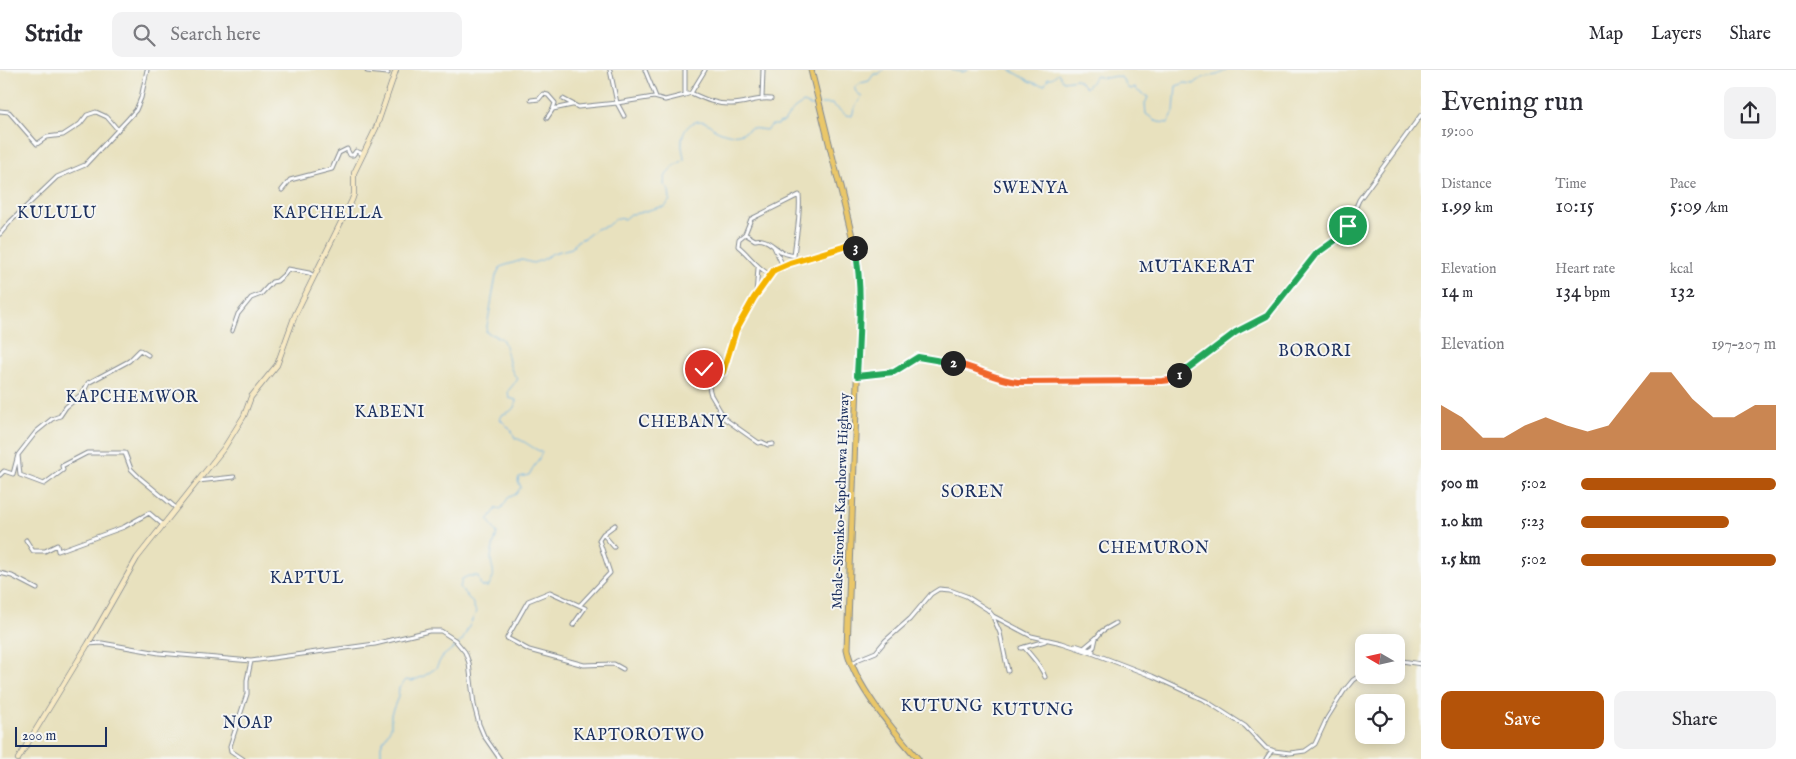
<!DOCTYPE html>
<html lang="en">
<head>
<meta charset="utf-8">
<style>
	body { margin:0; font-family:"IM FELL English",serif; background:#f2f2f3; color:#2b2b33; height:100vh; display:flex; flex-direction:column; font-size:19px; white-space:nowrap }
	* { box-sizing:border-box; margin:0 }
	p { font-size:16px; color:#7c7c81 }
	.icon { flex:none; width:28px; height:28px; fill:none; stroke:currentColor; stroke-width:2; stroke-linecap:round; stroke-linejoin:round }
	.map { position:relative; flex:1; overflow:hidden }
	.panel { display:flex; flex-direction:column; background:#fff; width:375px }
	.panel>* { flex:none }
	.needle { width:32px; rotate:279deg }
	.fabs { position:absolute; left:1355px; top:564px; display:grid; gap:10px }
	.fabs a { display:grid; place-items:center; width:50px; height:50px; border-radius:10px; background:#fff; box-shadow:0 2px 12px #0003; font-size:25px }
	.scale { position:absolute; left:15px; bottom:12px; width:92px; box-sizing:border-box; padding-left:5px; border:2px solid #1b2f5e; border-top:0; font-size:14px; line-height:18px; white-space:nowrap; color:#1b2f5e; -webkit-text-stroke:4px #f6f6f2; paint-order:stroke }
	.pin { position:absolute; display:grid; place-items:center; width:42px; height:42px; color:#fff; margin:-21px; border:2px solid #fff; border-radius:50%; box-shadow:0 1px 5px #0007 }
	.km { position:absolute; width:25px; height:25px; margin:-12px; border-radius:50%; background:#222; color:#fff; font-size:14px; line-height:25px; text-align:center }
	.round { display:grid; place-items:center; flex:none; width:52px; height:52px; border-radius:10px; background:#f2f2f3 }
	.head { display:flex; align-items:center; justify-content:space-between; height:85px; padding:0 20px }
	h1 { font-size:28px; font-weight:600; line-height:38px }
	.stats { display:grid; grid-template-columns:repeat(3,1fr); gap:8px; height:85px; padding:5px 20px }
	.stats div { display:grid; align-content:center }
	.stats b { font-size:21px; font-weight:600 }
	.stats small { font-size:14px; font-weight:400 }
	.stats p { font-size:14px }
	.chart { height:140px; padding:10px 20px }
	.chart p { display:flex; justify-content:space-between }
	.chart svg { width:100%; height:90px; margin-top:5px; fill:#b45309; opacity:.7 }
	.primary-button { display:flex; gap:10px; margin-top:auto; padding:10px 20px }
	.primary-button a { flex:1; height:58px; border-radius:10px; background:#b45309; color:#fff; font-size:20px; font-weight:600; line-height:58px; text-align:center }
	.primary-button a+a { background:#f2f2f3; color:#2b2b33 }
	ul { padding:0 20px; list-style:none; font-size:16px }
	li { display:grid; grid-template-columns:80px 60px 1fr; align-items:center; height:38px }
	li i { height:12px; border-radius:6px; background:#b45309 }
	header { display:flex; align-items:center; gap:30px; box-sizing:border-box; height:70px; padding:0 25px; background:#fff; border-bottom:1px solid #e1e1e2 }
	header strong { font-size:24px }
	nav { display:flex; gap:28px; margin-inline-start:auto; font-size:18px }
	.search { width:350px; height:45px; background:#f2f2f3; display:flex; align-items:center; gap:12px; box-sizing:border-box; padding:0 18px; border-radius:10px; color:#7c7c81; font-size:19px }
	main { display:flex; flex:1; min-height:0 }
	.map>svg:first-child { display:block }
	.lines { fill:none; stroke-linecap:round; stroke-linejoin:round }
	.stream { stroke:#6fb3e5; stroke-width:1 }
	.street-casing { stroke:#82888e; stroke-width:5 }
	.secondary-casing { stroke:#82888e; stroke-width:6 }
	.primary-casing { stroke:#82888e; stroke-width:7 }
	.street { stroke:#fff; stroke-width:3 }
	.secondary { stroke:#f7e9c3; stroke-width:4.5 }
	.primary { stroke:#eac769; stroke-width:5 }
	.split-1-casing { stroke:#fff; stroke-width:10 }
	.split-2-casing { stroke:#fff; stroke-width:10 }
	.split-3-casing { stroke:#fff; stroke-width:10 }
	.split-4-casing { stroke:#fff; stroke-width:10 }
	.split-1 { stroke:#22a559; stroke-width:6 }
	.split-2 { stroke:#f0652b; stroke-width:6 }
	.split-3 { stroke:#22a559; stroke-width:6 }
	.split-4 { stroke:#f5b400; stroke-width:6 }
	.labels { text-anchor:middle; dominant-baseline:central; stroke-width:4; stroke-linejoin:round; paint-order:stroke }
	.street-label { font-size:14px; fill:#1b2f5e; stroke:#f6f6f2 }
	.quarter-label { font-size:16px; letter-spacing:1px; fill:#1b2f5e; stroke:#f6f6f2 }
</style>
</head>
<body>
<header>
<strong>Stridr</strong>
<div class="search"><svg class="icon" aria-label="search" viewBox="0 0 24 24"><circle cx="10" cy="10" r="6"/><path d="M15 15l6 6"/></svg>Search here</div>
<nav><a>Map</a><a>Layers</a><a>Share</a></nav>
</header>
<main>
<div class="map">
<svg width="1421" height="689" viewBox="0 0 1421 689">
	<rect width="100%" height="100%" fill="#f6f6f2"/>
	<filter id="ink" filterUnits="userSpaceOnUse"><feTurbulence type="fractalNoise" baseFrequency=".02" numOctaves="2"/><feDisplacementMap in="SourceGraphic" scale="10" xChannelSelector="R" yChannelSelector="G"/><feConvolveMatrix kernelMatrix="1 2 1 2 8 2 1 2 1" color-interpolation-filters="sRGB"/></filter>
	<filter id="wash" filterUnits="userSpaceOnUse"><feTurbulence type="fractalNoise" baseFrequency=".0096" numOctaves="4" result="noise"/><feDisplacementMap in="SourceGraphic" scale="20" xChannelSelector="R" yChannelSelector="G"/><feGaussianBlur stdDeviation="1.12" result="paint"/><feColorMatrix in="noise" values="0 0 0 0 0 0 0 0 0 0 0 0 0 0 0 0 0 1.4 0 .05"/><feComposite in="paint" operator="in"/></filter>
	<g filter="url(#wash)">
		<rect width="100%" height="100%" fill="#e8e1be"/>
		<g class="lines">
			<path class="stream" d="M952 0 962 2 968 0
				M1010 0C1021 5 1034 16 1045 15L1048 8H1052L1058 3 1063 11 1077 9 1086 18 1096 6C1109 11 1111 4 1121 7L1128 18 1131 19 1135 17 1136 20 1148 27 1145 34 1146 44 1158 52 1168 53 1174 42 1176 16 1185 13 1194 14C1210 0 1212 11 1226 0
				M821 34H832L846 45 852 46 854 39 862 26 857 23 854 18 861 13 869 11 874 4H879L883 0
				M381 689V675L391 657V644L398 627 399 618 406 610 412 611 424 606 436 598 442 587 462 571 476 542 472 532 460 518 462 509 468 506H478L481 516 488 517C498 503 491 500 491 487 492 479 495 471 497 463L488 450 497 438 501 439 508 428 516 424 521 417 518 411 519 407 529 405C533 396 539 391 542 382 531 378 526 371 515 368L512 361 500 349 503 344C511 342 515 339 516 330L509 328 508 321 518 309C506 298 510 282 502 269L486 262 496 206 500 197 522 190 533 193 542 190 553 183 572 178 577 171 586 167 596 159 607 156 616 148 624 149 630 144C643 144 652 137 665 137L670 130 669 120 664 115C664 102 673 96 684 90 684 84 681 78 682 71 683 59 692 48 705 52 708 53 712 57 715 59 728 66 739 67 751 58L766 60 772 55H778L780 52H784C789 43 795 37 804 33L811 36 817 35"/>
		</g>
	</g>
	<g filter="url(#ink)">
		<g class="lines">
			<defs>
				<path id="street" d="M610 0 617 33 624 46
					M645 0 656 27
					M367 1 388 3
					M691 23C704 29 717 35 732 34 746 34 757 27 771 29
					M685 25 691 23 705 0
					M762 28 763 0
					M563 29 578 37 617 33 654 27 665 30 685 25V0
					M531 30 539 29 543 24 548 25 555 33 553 39
					M0 41 9 42 37 74 47 67 63 65 80 54 87 45 96 42 107 47 118 60
					M547 48 553 39 572 35
					M282 120 290 110 332 99 339 83 347 79 350 85H353L356 81 363 84
					M0 164 11 151 57 107 85 95 128 49 136 40 141 28 147 0
					M745 164 755 170C766 167 773 177 782 182 785 184 790 185 794 186 796 165 801 146 799 125L751 149 745 164 739 169 738 176C751 187 755 196 770 205
					M774 177 783 196
					M756 225 758 198
					M232 261 238 244 251 228 261 224 272 212 277 211 285 204 288 199 309 203 314 206
					M857 306 894 302 916 288 922 287 962 295 995 307 1013 311H1162L1171 310 1179 306 1227 268 1262 249 1271 242 1316 184 1345 162 1359 130 1421 45
					M773 374 768 375 762 372 759 373 725 349 711 325 704 299 723 302 736 260 754 228 774 200 790 193 854 174
					M18 385 20 405 44 414 63 400 62 396 87 383H125L131 399 140 408 176 438
					M0 405 4 401 13 404 18 385 36 362 52 349 60 346 66 337 83 323 88 313 129 291 140 280 148 285
					M198 411 234 407
					M603 464 615 455
					M26 470 33 481H45L57 475 58 481 124 457 149 443 162 454
					M0 503 12 506 37 519
					M580 535 610 503 599 470 603 464 614 477
					M993 547 1000 563 1008 601
					M573 555 585 538 550 522 528 531 507 568 529 580 584 595 614 594 623 599
					M88 574 102 573 159 583 251 591 375 574 429 561H441L455 570 465 582 469 593 474 635 479 654 484 666 500 689
					M1075 575 1093 581
					M1024 577C1032 587 1041 595 1045 607
					M1021 578 1045 571
					M1084 578 1096 568
					M1089 580 1094 577 1096 568 1102 561 1116 553
					M1396 590 1421 594
					M852 594 859 589 876 582 885 571 910 549 931 524 939 519 950 520 966 526 988 540 993 546 1031 566 1062 573 1092 583 1152 606 1206 631 1245 656 1266 678 1274 681 1290 683 1305 681 1315 674 1327 648 1344 621 1353 610 1364 603
					M243 689 231 681 230 676 247 624V610L251 591
					M1266 689 1272 680"/>
				<path id="secondary" d="M18 689 88 574 137 488 224 378 244 346 251 327 277 295 295 245 352 130 354 124V103L376 58 396 0"/>
				<path id="primary" d="M811 0 854 174 859 208 860 233 847 579C854 615 894 661 918 689"/>
			</defs>
			<use href="#street" class="street-casing"/>
			<use href="#secondary" class="secondary-casing"/>
			<use href="#primary" class="primary-casing"/>
			<use href="#street" class="street"/>
			<use href="#secondary" class="secondary"/>
			<use href="#primary" class="primary"/>
		</g>
	</g>
	<g class="lines" filter="url(#ink)">
		<defs>
			<path id="split-1" d="M1179 305 1236 262 1267 246 1316 184 1344 164 1348 156"/>
			<path id="split-2" d="M953 293C976 297 995 310 1018 312L1162 311 1171 310 1179 305"/>
			<path id="split-3" d="M855 178C863 220 859 263 857 306L894 302 918 287 953 293"/>
			<path id="split-4" d="M704 299 723 302 736 260 754 228 774 200 790 193 854 174 855 178"/>
		</defs>
		<use href="#split-1" class="split-1-casing"/>
		<use href="#split-2" class="split-2-casing"/>
		<use href="#split-3" class="split-3-casing"/>
		<use href="#split-4" class="split-4-casing"/>
		<use href="#split-1" class="split-1"/>
		<use href="#split-2" class="split-2"/>
		<use href="#split-3" class="split-3"/>
		<use href="#split-4" class="split-4"/>
	</g>
	<g class="labels">
		<g class="street-label">
			<text transform="translate(841 431) rotate(-88)">Mbale-Sironko-Kapchorwa Highway</text>
		</g>
		<g class="quarter-label">
			<text x="1031" y="119">SWENYA</text>
			<text x="57" y="144">KULULU</text>
			<text x="328" y="144">KAPCHELLA</text>
			<text x="1197" y="198">MUTAKERAT</text>
			<text x="1315" y="282">BORORI</text>
			<text x="132" y="328">KAPCHEMWOR</text>
			<text x="390" y="343">KABENI</text>
			<text x="683" y="353">CHEBANY</text>
			<text x="973" y="423">SOREN</text>
			<text x="1154" y="479">CHEMURON</text>
			<text x="307" y="509">KAPTUL</text>
			<text x="942" y="637">KUTUNG</text>
			<text x="1033" y="641">KUTUNG</text>
			<text x="248" y="654">NOAP</text>
			<text x="639" y="666">KAPTOROTWO</text>
		</g>
	</g>
</svg>
<div class="fabs">
<a><svg class="needle" viewBox="-14 -14 28 28"><path d="M0-13l5 13h-10z" fill="#e53935"/><path d="M0 13l5-13h-10z" fill="#7c7c81"/></svg></a>
<a><svg class="icon" aria-label="locate" viewBox="0 0 24 24"><circle cx="12" cy="12" r="6"/><path d="M12 2v4M12 18v4M2 12h4M18 12h4"/></svg></a>
</div>
<div class="scale">200 m</div>
<div class="pin" style="left:1348px;top:156px;background:#1e9e55"><svg class="icon" aria-label="arrive" viewBox="0 0 24 24"><path d="M6 21V4h12l-3 4 3 4H6"/></svg></div>
<div class="pin" style="left:704px;top:299px;background:#d93025"><svg class="icon" aria-label="check" viewBox="0 0 24 24"><path d="M5 12l5 5 9-10"/></svg></div>
<b class="km" style="left:1179px;top:305px">1</b>
<b class="km" style="left:953px;top:293px">2</b>
<b class="km" style="left:855px;top:178px">3</b>
</div>
<section class="panel">
<div class="head"><div><h1>Evening run</h1><p>19:00</p></div><a class="round"><svg class="icon" aria-label="share" viewBox="0 0 24 24"><path d="M12 15V3M7 8l5-5 5 5M5 13v7h14v-7"/></svg></a></div>
<div class="stats">
<div><p>Distance</p><b>1.99<small> km</small></b></div>
<div><p>Time</p><b>10:15</b></div>
<div><p>Pace</p><b>5:09<small> /km</small></b></div>
</div>
<div class="stats">
<div><p>Elevation</p><b>14<small> m</small></b></div>
<div><p>Heart rate</p><b>134<small> bpm</small></b></div>
<div><p>kcal</p><b>132</b></div>
</div>
<div class="chart"><p><span>Elevation</span>197–207 m</p>
<svg viewBox="0 0 160 44" preserveAspectRatio="none"><path d="M0 44V22L10 28L20 38L30 38L40 32L50 28L60 32L70 35L80 32L90 19L100 6L110 6L120 19L130 28L140 28L150 22L160 22V44z"/></svg>
</div>
<ul>
<li><b>500 m</b>5:02<i style="width:100%"></i></li>
<li><b>1.0 km</b>5:23<i style="width:76%"></i></li>
<li><b>1.5 km</b>5:02<i style="width:100%"></i></li>
</ul>
<div class="primary-button"><a>Save</a><a>Share</a></div>
</section>
</main>
</body>
</html>
